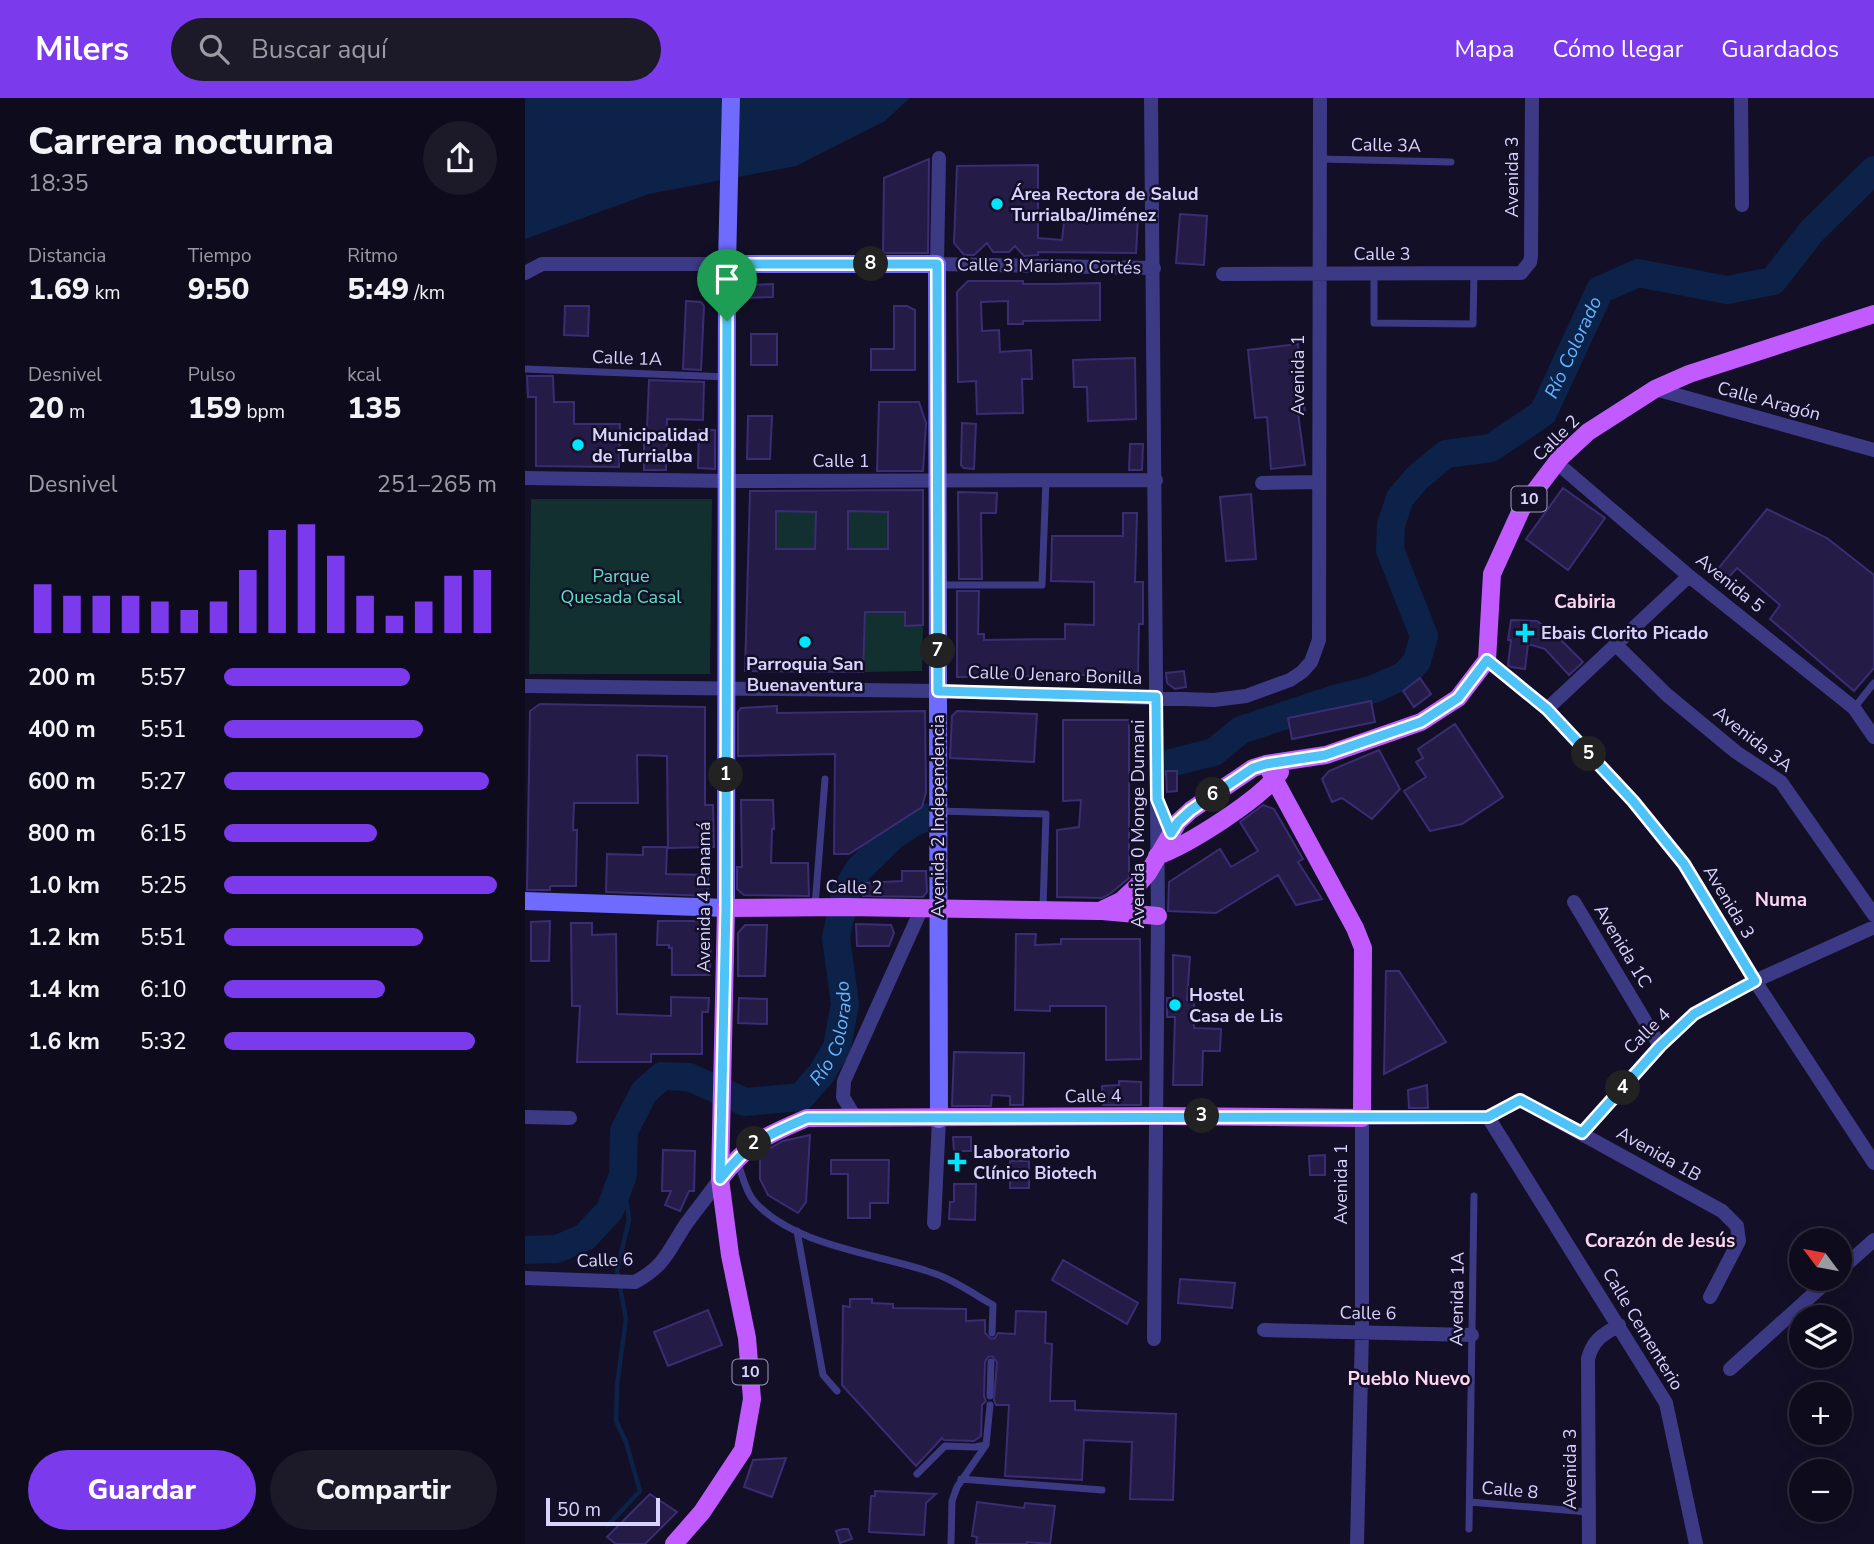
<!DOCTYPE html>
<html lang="es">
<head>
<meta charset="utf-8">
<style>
	body { margin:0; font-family:"Nunito Sans",sans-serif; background:#1c1929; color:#f1f3f6; height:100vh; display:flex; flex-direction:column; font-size:26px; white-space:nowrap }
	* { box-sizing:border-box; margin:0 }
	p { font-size:23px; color:#9b9ba3 }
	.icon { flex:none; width:38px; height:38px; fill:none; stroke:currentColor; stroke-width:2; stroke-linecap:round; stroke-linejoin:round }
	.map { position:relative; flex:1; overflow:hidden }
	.details { display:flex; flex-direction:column; background:#0e0b1c; width:525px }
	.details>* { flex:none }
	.needle { width:46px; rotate:302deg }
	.buttons { position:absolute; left:1264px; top:1130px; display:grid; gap:14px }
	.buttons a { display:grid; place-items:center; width:63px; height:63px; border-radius:50%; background:#0e0b1c; box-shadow:0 4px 18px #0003,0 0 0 2px #2e2b3b; font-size:35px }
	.scale { position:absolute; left:21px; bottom:18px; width:114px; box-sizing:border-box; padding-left:7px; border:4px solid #d9d4ff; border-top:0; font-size:19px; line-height:24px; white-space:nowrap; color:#d9d4ff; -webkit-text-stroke:5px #130f26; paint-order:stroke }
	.pin { position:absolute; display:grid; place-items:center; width:60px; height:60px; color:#fff; margin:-72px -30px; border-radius:50% 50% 50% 0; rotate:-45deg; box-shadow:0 0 7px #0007 }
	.pin .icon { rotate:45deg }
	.km { position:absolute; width:35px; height:35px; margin:-18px; border-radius:50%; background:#222; color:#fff; font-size:19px; line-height:35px; text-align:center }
	.round { display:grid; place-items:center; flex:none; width:74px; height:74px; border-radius:37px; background:#1c1929 }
	.summary { display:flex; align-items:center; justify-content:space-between; height:119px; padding:0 28px }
	h1 { font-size:38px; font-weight:800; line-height:52px }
	.stats { display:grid; grid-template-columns:repeat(3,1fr); gap:10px; height:119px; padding:7px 28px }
	.stats div { display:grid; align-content:center }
	.stats b { font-size:30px; font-weight:800 }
	.stats small { font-size:19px; font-weight:400 }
	.stats p { font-size:19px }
	.chart { height:196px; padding:14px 28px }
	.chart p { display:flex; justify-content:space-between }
	.chart svg { width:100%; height:126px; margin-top:7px; stroke:#7c3aed; stroke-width:6 }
	.action { display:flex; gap:14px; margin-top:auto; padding:14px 28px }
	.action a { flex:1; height:80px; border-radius:42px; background:#7c3aed; color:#fff; font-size:28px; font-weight:800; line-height:80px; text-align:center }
	.action a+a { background:#1c1929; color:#f1f3f6 }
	ul { padding:0 28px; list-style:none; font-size:23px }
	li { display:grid; grid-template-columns:112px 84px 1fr; align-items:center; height:52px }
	li i { height:18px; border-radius:9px; background:#7c3aed }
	header { display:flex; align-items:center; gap:42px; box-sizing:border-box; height:98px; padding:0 35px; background:#7c3aed; color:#fff }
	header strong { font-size:33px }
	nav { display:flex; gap:38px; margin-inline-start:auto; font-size:24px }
	.search { width:490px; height:63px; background:#1c1929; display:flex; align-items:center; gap:18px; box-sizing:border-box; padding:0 24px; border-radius:38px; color:#9b9ba3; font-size:26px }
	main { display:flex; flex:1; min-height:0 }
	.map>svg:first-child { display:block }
	.green { fill:#12302f }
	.water { fill:#0c2248 }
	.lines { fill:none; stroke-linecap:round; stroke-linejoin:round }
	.stream { stroke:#0c2248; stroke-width:4.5 }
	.river { stroke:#0c2248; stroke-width:28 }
	.building { fill:#241b47; stroke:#3b2d73; stroke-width:2; fill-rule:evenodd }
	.lane { stroke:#3d3a85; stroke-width:7 }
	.street { stroke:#3d3a85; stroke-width:14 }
	.secondary { stroke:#6f6bff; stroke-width:18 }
	.primary { stroke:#c25bff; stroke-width:18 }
	.route-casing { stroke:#fff; stroke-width:14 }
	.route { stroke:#4fc3f7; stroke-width:9 }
	.poi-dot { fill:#00e5ff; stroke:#130f26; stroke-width:2.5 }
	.labels { text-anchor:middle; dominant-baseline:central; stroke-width:5; stroke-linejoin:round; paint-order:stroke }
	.shield { fill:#130f26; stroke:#9e99be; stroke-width:2 }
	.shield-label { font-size:16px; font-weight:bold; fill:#d9d4ff }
	.street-label { font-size:18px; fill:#d9d4ff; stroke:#130f26 }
	.poi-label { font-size:18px; font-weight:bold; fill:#d9d4ff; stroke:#130f26; text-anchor:start }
	.park-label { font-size:18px; fill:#5fe0c0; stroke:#130f26 }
	.water-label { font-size:19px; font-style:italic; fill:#62b6ff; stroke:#130f26 }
	.neighbourhood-label { font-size:19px; font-weight:bold; fill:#ffd6f0; stroke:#130f26 }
</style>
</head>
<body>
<header>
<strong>Milers</strong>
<div class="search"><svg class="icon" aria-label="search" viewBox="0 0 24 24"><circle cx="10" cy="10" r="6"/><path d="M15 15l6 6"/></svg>Buscar aquí</div>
<nav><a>Mapa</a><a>Cómo llegar</a><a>Guardados</a></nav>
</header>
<main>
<section class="details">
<div class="summary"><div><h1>Carrera nocturna</h1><p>18:35</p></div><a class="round"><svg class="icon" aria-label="share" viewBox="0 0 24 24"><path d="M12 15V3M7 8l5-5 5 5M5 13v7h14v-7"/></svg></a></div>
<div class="stats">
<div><p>Distancia</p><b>1.69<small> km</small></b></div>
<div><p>Tiempo</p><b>9:50</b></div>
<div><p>Ritmo</p><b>5:49<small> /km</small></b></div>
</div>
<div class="stats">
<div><p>Desnivel</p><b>20<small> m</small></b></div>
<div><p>Pulso</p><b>159<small> bpm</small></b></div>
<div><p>kcal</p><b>135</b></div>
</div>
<div class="chart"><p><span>Desnivel</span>251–265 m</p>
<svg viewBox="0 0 160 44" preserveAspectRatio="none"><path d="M5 44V27M15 44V31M25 44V31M35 44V31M45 44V33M55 44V36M65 44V33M75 44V22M85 44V8M95 44V6M105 44V17M115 44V31M125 44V38M135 44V33M145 44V24M155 44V22"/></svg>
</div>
<ul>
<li><b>200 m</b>5:57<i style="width:68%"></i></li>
<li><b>400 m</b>5:51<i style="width:73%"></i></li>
<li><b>600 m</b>5:27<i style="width:97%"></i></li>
<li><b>800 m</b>6:15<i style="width:56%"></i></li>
<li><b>1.0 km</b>5:25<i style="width:100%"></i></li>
<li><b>1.2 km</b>5:51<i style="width:73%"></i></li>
<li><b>1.4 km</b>6:10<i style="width:59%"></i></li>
<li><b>1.6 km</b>5:32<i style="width:92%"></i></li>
</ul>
<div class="action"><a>Guardar</a><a>Compartir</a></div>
</section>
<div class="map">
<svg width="1349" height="1446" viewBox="0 0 1349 1446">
	<rect width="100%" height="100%" fill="#130f26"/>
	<path class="green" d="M6 401H187L185 576H4Z
		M251 413 291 414 290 451H251Z
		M323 413 363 414V451H323Z
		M340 514H380L381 528 398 527 397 573 338 574Z"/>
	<path class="water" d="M0 0H385L360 23 271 68 124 96 0 141Z"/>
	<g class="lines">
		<path class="stream" d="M83 1427 115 1393 101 1344 91 1323 92 1287 101 1221 92 1173 104 1122 98 1077"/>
		<g class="river">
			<path id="s1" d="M645 665 689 654 716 632 809 601 849 591 880 577 892 563 899 538 865 452 866 427 875 400 892 380 921 356 966 350 1018 315 1075 192 1113 175 1202 192 1248 183 1286 134 1349 72"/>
			<path id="s2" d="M0 1152 32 1151 60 1139 85 1112 98 1077 99 1033 119 994 137 978 164 979 220 1004 276 999 297 975 312 949 320 906 311 840 321 793 334 771 369 737 389 724 403 719"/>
		</g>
	</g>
	<path class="building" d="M404 61 403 155H358L359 80Z
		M513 67V140L537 142 539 124 543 125V118L613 119 611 155 513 154V157L499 158 490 148 484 154H468L462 145 449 157H439L429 145 432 68Z
		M655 116 682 118 679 167 651 165Z
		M443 183H498V186H528L575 185V222L498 223V226H483V203L456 204 457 233 474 232 475 254 506 252 507 281H497L498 315 452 316 451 283 433 284 432 194Z
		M248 186V199L218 200V189L226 187Z
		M161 203 176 204 179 208 176 272 158 271Z
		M40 208H64L63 238 39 237Z
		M369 208H382L390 212V272H346V251H369Z
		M226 236H252V267H226Z
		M773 246 780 315H773L780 367 746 371 742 319 730 320 723 252Z
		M610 260 611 321 563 323 562 289H549L548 262Z
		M2 278H28L29 304H49V326H95L94 369 11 368V299H3Z
		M124 282 179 284 178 322 142 321 141 372H119V331H122Z
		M354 304H394L401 325 398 373H352Z
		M223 318H247L245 361H222Z
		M437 325 451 326 449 371 439 370 436 367Z
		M174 332H190V371L173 370Z
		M605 346H618L617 372H604Z
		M1038 390 1080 420 1043 472 1001 441Z
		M398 392V527L380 528V514H340L338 574 220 573 225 393ZM251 413 291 414 290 451H251ZM323 413 363 414V451H323Z
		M433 394 472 395 471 415H456L457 481H434Z
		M726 396 731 461 701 463 695 399Z
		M1242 411 1302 440 1349 477V570L1329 593 1245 521 1255 507 1212 470 1203 480 1192 472Z
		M598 415H612L610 484H618V526H614L613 577H558L505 582 504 578 432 579V493H454L453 536H459V542L540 541V526L569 527V484L526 483 527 438H598Z
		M986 522 1012 523 1033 539 1058 564 1044 577 1020 551 1003 546 1000 571 986 569 983 567 986 542H983Z
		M659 573 661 589 650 591 642 585 641 575Z
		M895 580 906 596 889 609 878 593Z
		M846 603 850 624 767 641 763 620Z
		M15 606 180 609V707H188L189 749 143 750 142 658 112 657 113 705H49L48 732H52L51 788H25V792H2L5 613Z
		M252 608V615L400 613 401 694 397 709 324 756H309L310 656 213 658V614L216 610Z
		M432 613 512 616 509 664 425 660 427 618Z
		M538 622H604V780L586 795 577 800 532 799V732L554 729 556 702 538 703Z
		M930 626 978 699 937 726 905 733 879 693 901 679 891 664 898 660 893 651Z
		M854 652 875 691 847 721 817 700 807 704 797 681 804 673Z
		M641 673H652V693L642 694Z
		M216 702H248L249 731H247L246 765H283L284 798 219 797 212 791V769H217Z
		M738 707 749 711 778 761 773 764 797 801 771 807 753 777 691 815 643 813 644 784 695 751 706 769 733 753 715 724Z
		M118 749H142L141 776 183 777V798L81 794 82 756 118 757Z
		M377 773H401L402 794 398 799 338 798V785L377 783Z
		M25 823 24 863H6V824Z
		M133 823H182L186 828 185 877H147V850H144V847H132Z
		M46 825H67V837L91 836 92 916 146 918V899L184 900 183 914H177V956H126V964H52L55 908H47Z
		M331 826 366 827 369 835 364 848H332Z
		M220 827H242L240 878H213V835Z
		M491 836H511L510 847 536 846V841H615L616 961 581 962V908H525V913L490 912Z
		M648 857 665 859 662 902H669V930L696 931 695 953H678L677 987H648L650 919H642V900H648Z
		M861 873H874L921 944 859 976Z
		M214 900 242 901V926L213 925Z
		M429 954 499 955 498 1007H485V998L467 997 466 1008H427Z
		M594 983 616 984V1007H578L577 988 594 987Z
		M902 987 903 1010H884L883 992Z
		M285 1037 281 1104 273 1115 243 1097 235 1081V1056L258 1043Z
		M428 1039H446V1053H429Z
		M138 1052 170 1053 169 1093H164L155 1113 140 1107 146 1093H137Z
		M800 1057V1077H785L784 1058Z
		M306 1062H364L363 1105H345V1120H323V1076H306Z
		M485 1063H504V1090H485Z
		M429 1086H451L450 1122 424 1121 425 1104H429Z
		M538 1162 613 1205 602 1226 527 1182Z
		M655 1181 710 1185 707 1210 653 1205Z
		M325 1201H347V1205L368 1206V1210L441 1211V1223L460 1222V1235L466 1241 470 1240 473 1235 490 1236 491 1213 521 1214 520 1245 527 1246 525 1303H550V1312L651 1316 648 1402 605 1401 607 1344 559 1342 557 1382 480 1378 484 1307H471L469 1302 472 1264 467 1258 463 1259 460 1264 459 1298 461 1303 457 1307 456 1338 449 1343 419 1342 417 1340 391 1368 317 1287 318 1208 325 1209Z
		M183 1212 197 1247 143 1268 129 1234Z
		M261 1360 247 1399 219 1389 228 1362Z
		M350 1393 411 1396 401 1405 399 1437 344 1434 346 1398H350Z
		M125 1396 152 1414 120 1446H91L82 1439Z
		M452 1404 499 1410 500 1405 530 1408 525 1446 502 1444V1446H451L452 1439 447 1438Z
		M318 1431H323L327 1441 315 1445 311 1433Z"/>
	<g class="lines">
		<path class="lane" d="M794 61 926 64
			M849 176V225L948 226 949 176
			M0 271 202 279
			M414 487H517L521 382
			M1329 610 1349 585
			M414 713 521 716 518 810
			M290 808 300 681
			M212 1063C217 1075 220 1093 229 1103 267 1147 348 1155 402 1173 426 1180 447 1195 468 1207L467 1235
			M272 1133 298 1277 312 1293
			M465 1298 466 1264
			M392 1376 420 1348 450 1349 460 1347
			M436 1381 577 1392
			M945 1404 1063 1414
			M944 1431 949 1098
			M426 1446 427 1403 432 1389 461 1347 465 1307"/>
		<path class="street" d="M626 0 633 818 629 1241
			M1216 0 1217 107
			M414 60 412 166 629 170
			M0 175 17 166H202
			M698 176 996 175 1005 164 1006 158 1007 0
			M1130 291 1349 352
			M1032 365 1164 478 1329 610 1349 639
			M0 380 202 383 631 382
			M737 385 793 384
			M1090 546 1142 597 1211 654 1256 684 1349 817
			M962 562 1022 611 1108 703 1159 766 1230 883 1349 1065
			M0 588 413 593 689 602 721 598 765 582 777 574 786 564 794 542 795 0
			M1022 611 1164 478
			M1049 804 1135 948
			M0 1019 45 1020
			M963 1019 1141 1305 1171 1446
			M331 1021 318 999 319 983 396 812
			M1057 1035 1135 948 1169 916 1230 883 1349 829
			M409 1125 414 1021
			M1314 1173 1349 1142
			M0 1180 110 1184C141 1167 143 1153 161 1126 172 1111 184 1096 195 1081
			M739 1232 947 1237
			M1205 1271 1305 1181
			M832 1446 837 1233V1020L963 1019 995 1002 1197 1113 1212 1128 1214 1143 1185 1199
			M1064 1446 1063 1261C1068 1241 1078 1237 1094 1227"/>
		<path class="secondary" d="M202 166H412L414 1021
			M0 803 201 810 202 166 206 0"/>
		<path class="primary" d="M632 758C663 747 736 701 755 674
			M577 813 633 818
			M195 1081C224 1044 240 1038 282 1020L633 1018 837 1020 838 850 830 830 741 666
			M149 1446 177 1414 218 1352 227 1301 222 1240 205 1157 195 1081 201 810 321 809 575 813 596 803 611 789 623 775 653 724 666 712 728 670 741 666 801 657 896 624 933 600 962 562 967 476 997 410 1035 360 1063 334 1130 291 1164 276 1349 216"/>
	</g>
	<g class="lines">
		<defs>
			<path id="route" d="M202 166H412L413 593 631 599 632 701 646 735 653 724 666 712 728 670 741 666 800 657 896 624 933 600 962 562 1022 611 1108 703 1159 766 1230 883 1169 916 1135 948 1057 1035 995 1002 963 1019 282 1020C240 1038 224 1044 195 1081L201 810Z"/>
		</defs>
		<use href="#route" class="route-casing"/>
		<use href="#route" class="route"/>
	</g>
	<g class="poi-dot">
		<circle cx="472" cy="106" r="7"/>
		<circle cx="53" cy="347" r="7"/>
		<path d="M996.5 524.5h7v7h7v7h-7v7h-7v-7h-7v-7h7z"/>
		<circle cx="280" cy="544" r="7"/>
		<circle cx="650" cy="907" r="7"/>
		<path d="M428.5 1053.5h7v7h7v7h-7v7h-7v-7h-7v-7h7z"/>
	</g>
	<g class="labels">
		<g class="shield">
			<rect x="986.5" y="388.5" width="35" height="25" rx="5"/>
			<rect x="207.5" y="1261.5" width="35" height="25" rx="5"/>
		</g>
		<g class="shield-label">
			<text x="1004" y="401">10</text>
			<text x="225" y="1274">10</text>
		</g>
		<g class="street-label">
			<text transform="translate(861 47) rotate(1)">Calle 3A</text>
			<text transform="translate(987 79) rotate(-90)">Avenida 3</text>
			<text x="857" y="156">Calle 3</text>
			<text transform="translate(524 168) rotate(1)">Calle 3 Mariano Cortés</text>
			<text transform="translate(102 260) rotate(2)">Calle 1A</text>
			<text transform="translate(773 277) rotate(-90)">Avenida 1</text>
			<text transform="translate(1244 303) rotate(15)">Calle Aragón</text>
			<text transform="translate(1031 340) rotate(-45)">Calle 2</text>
			<text x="316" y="363">Calle 1</text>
			<text transform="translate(1205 485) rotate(39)">Avenida 5</text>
			<text transform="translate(530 577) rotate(2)">Calle 0 Jenaro Bonilla</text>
			<text transform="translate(1228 641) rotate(38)">Avenida 3A</text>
			<text transform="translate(413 718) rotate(-90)">Avenida 2 Independencia</text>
			<text transform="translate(613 726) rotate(-90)">Avenida 0 Monge Dumani</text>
			<text transform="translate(329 789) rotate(1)">Calle 2</text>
			<text transform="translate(179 799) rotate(-90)">Avenida 4 Panamá</text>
			<text transform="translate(1204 804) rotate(59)">Avenida 3</text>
			<text transform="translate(1098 848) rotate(59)">Avenida 1C</text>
			<text transform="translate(1122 933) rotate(-45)">Calle 4</text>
			<text transform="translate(568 998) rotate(-1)">Calle 4</text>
			<text transform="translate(1134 1056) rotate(29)">Avenida 1B</text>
			<text transform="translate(816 1086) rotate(-90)">Avenida 1</text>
			<text transform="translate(80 1162) rotate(-2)">Calle 6</text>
			<text transform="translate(932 1201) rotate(-89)">Avenida 1A</text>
			<text transform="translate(843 1215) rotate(1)">Calle 6</text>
			<text transform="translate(1118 1231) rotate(59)">Calle Cementerio</text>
			<text transform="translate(1045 1371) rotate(-90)">Avenida 3</text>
			<text transform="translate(985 1392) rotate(5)">Calle 8</text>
		</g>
		<g class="poi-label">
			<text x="486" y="96">Área Rectora de Salud<tspan x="486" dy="21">Turrialba/Jiménez</tspan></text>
			<text x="67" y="337">Municipalidad<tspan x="67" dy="21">de Turrialba</tspan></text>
			<text x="1016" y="535">Ebais Clorito Picado</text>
			<text x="280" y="566" text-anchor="middle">Parroquia San<tspan x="280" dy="21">Buenaventura</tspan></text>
			<text x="664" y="897">Hostel<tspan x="664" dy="21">Casa de Lis</tspan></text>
			<text x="448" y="1054">Laboratorio<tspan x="448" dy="21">Clínico Biotech</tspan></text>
		</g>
		<g class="park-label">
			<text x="96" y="478">Parque<tspan x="96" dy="21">Quesada Casal</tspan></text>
		</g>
		<g class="water-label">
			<text stroke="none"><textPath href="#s1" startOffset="688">Río Colorado</textPath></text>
			<text stroke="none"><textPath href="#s2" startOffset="467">Río Colorado</textPath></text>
		</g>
		<g class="neighbourhood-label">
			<text x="1060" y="504">Cabiria</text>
			<text x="1256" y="802">Numa</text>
			<text x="1135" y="1143">Corazón de Jesús</text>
			<text x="884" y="1281">Pueblo Nuevo</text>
		</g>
	</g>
</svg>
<div class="buttons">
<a><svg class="needle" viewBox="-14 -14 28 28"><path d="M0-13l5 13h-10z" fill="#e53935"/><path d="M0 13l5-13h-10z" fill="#9b9ba3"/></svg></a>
<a><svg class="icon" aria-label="layers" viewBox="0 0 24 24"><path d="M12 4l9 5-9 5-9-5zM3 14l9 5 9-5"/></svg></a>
<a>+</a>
<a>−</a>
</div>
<div class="scale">50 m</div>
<div class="pin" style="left:202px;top:223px;background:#1e9e55"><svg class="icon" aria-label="arrive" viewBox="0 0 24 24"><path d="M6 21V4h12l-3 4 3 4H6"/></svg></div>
<b class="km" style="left:201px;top:677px">1</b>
<b class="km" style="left:229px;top:1046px">2</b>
<b class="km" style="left:677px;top:1018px">3</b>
<b class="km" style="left:1098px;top:990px">4</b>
<b class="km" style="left:1064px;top:656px">5</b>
<b class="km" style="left:688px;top:697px">6</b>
<b class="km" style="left:413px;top:553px">7</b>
<b class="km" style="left:346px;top:166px">8</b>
</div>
</main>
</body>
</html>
